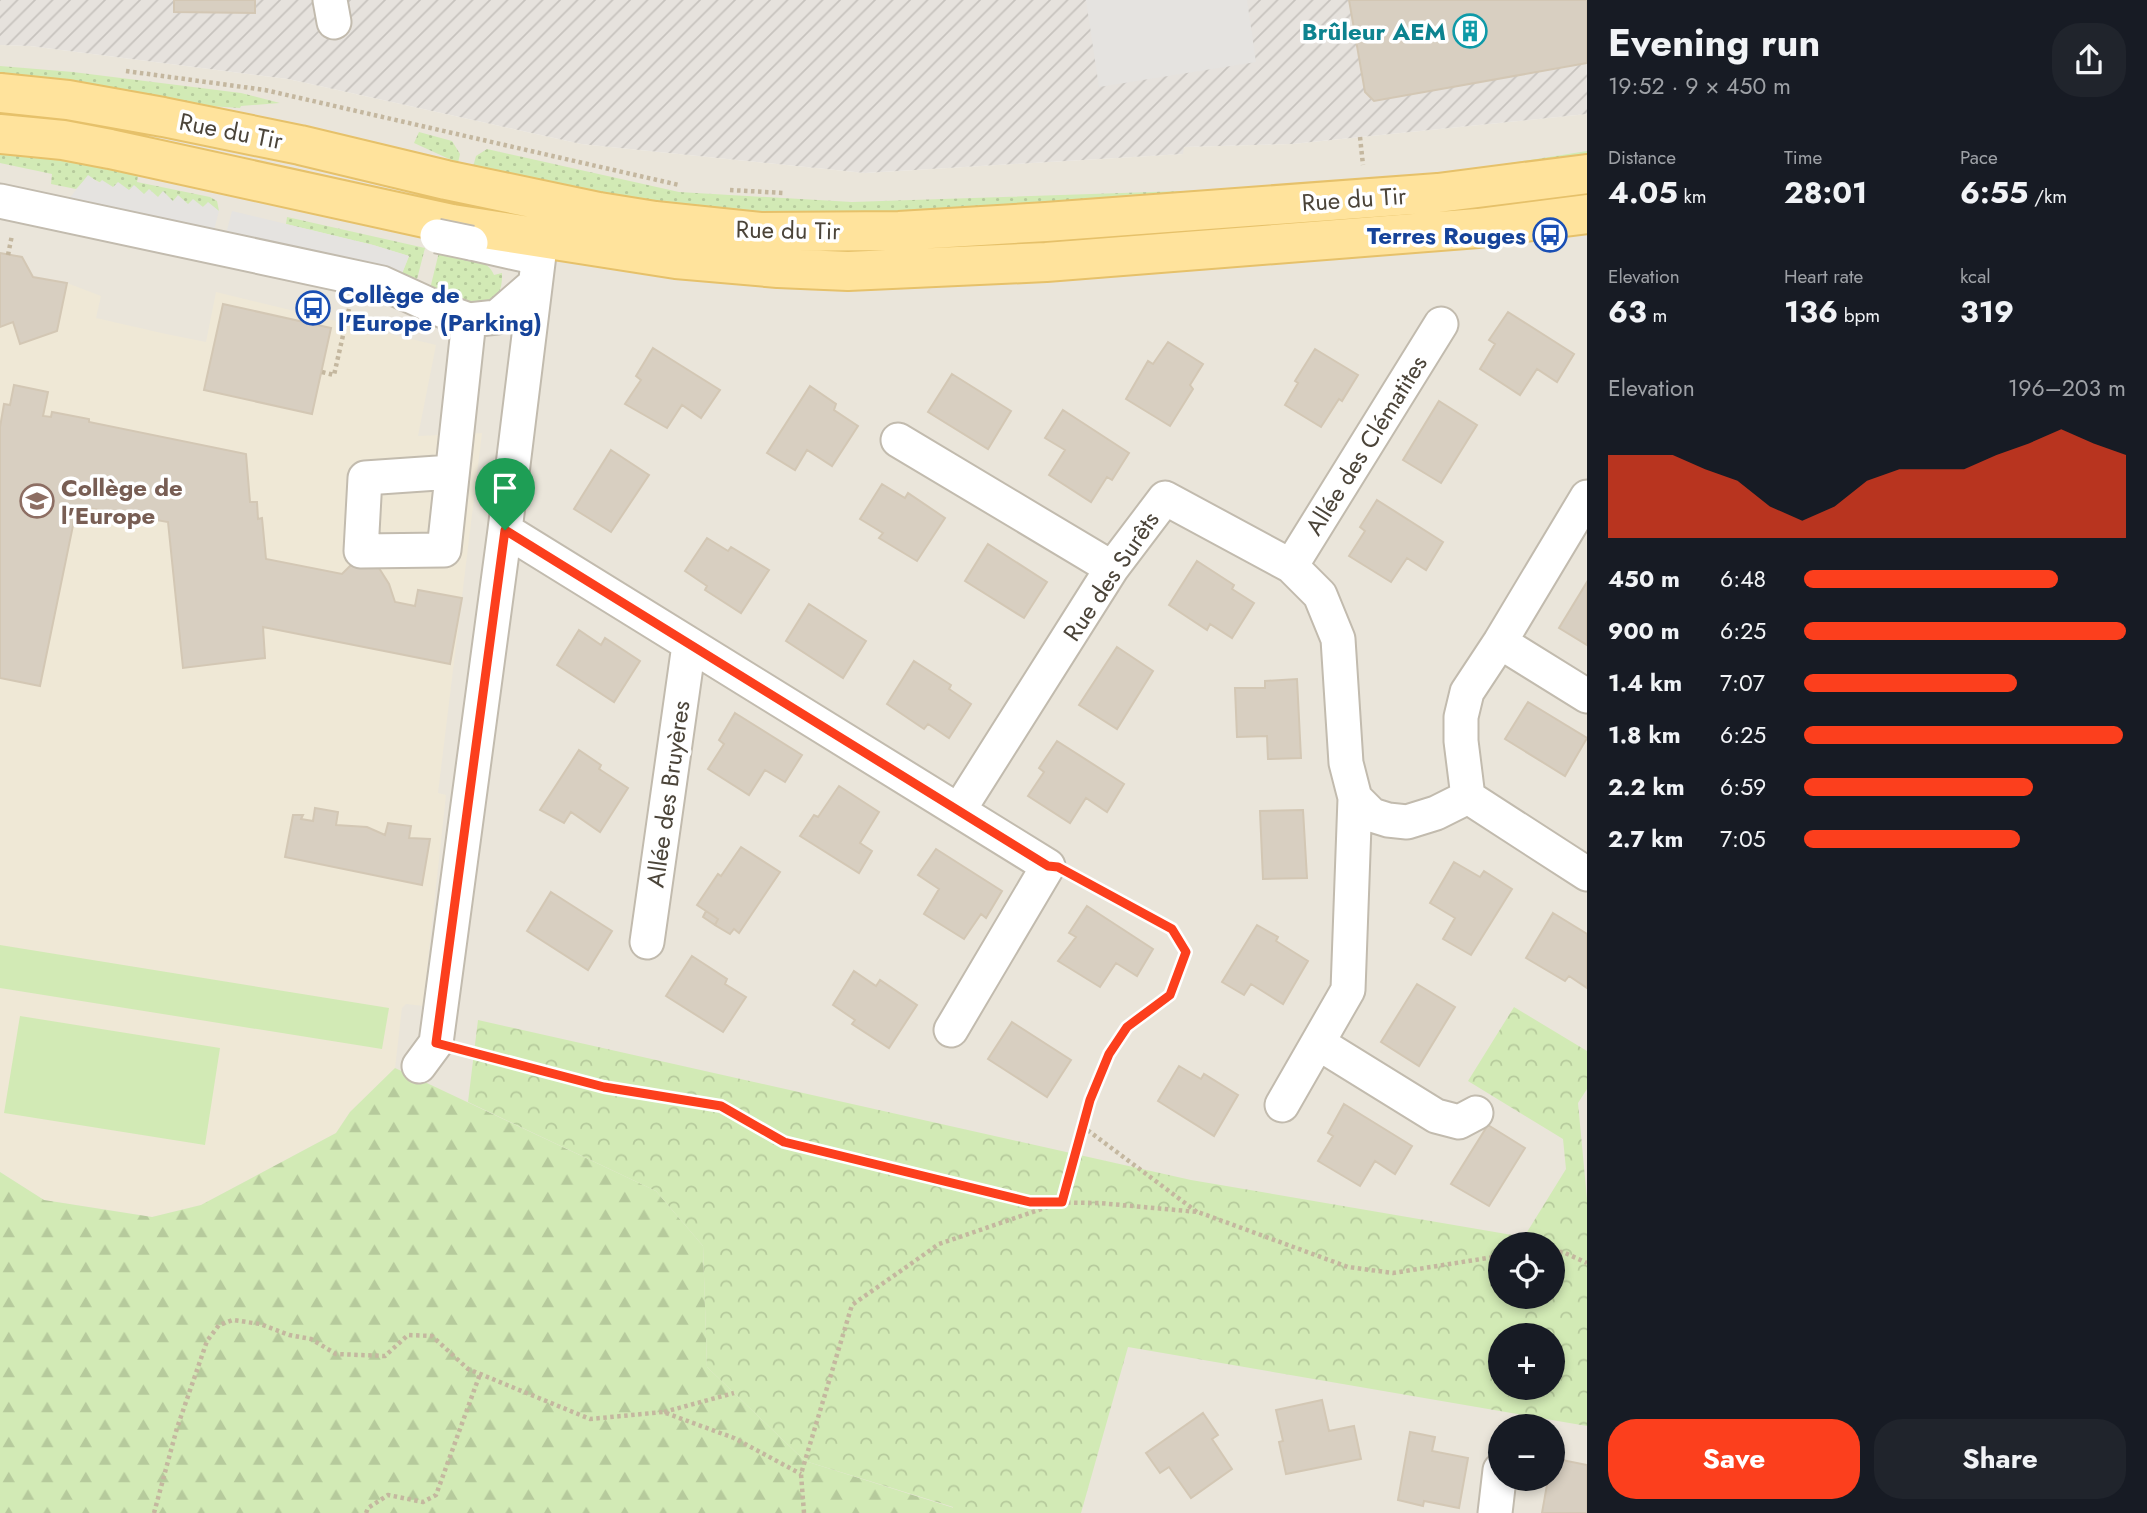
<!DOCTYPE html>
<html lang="en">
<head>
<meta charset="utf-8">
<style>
	body { margin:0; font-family:Jost,sans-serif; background:#20242c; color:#f1f3f6; height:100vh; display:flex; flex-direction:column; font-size:26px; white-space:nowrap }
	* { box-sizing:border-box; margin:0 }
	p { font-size:23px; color:#9ea1a6 }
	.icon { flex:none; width:38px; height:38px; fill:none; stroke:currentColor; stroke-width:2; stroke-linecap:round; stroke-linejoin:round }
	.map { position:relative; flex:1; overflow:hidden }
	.side { display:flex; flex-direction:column; background:#171b24; width:560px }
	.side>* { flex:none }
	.tools { position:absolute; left:1488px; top:1232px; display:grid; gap:14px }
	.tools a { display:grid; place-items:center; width:77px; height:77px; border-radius:50%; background:#171b24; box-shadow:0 4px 10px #0003; font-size:35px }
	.pin { position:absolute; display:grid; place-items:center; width:60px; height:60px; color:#fff; margin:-72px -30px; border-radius:50% 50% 50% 0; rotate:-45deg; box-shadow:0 0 7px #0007 }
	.pin .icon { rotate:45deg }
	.round { display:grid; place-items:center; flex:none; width:74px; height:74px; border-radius:28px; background:#20242c }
	.head { display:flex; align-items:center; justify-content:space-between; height:119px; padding:0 21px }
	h1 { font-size:38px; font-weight:700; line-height:52px }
	.metrics { display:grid; grid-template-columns:repeat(3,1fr); gap:10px; height:119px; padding:7px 21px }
	.metrics div { display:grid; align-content:center }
	.metrics b { font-size:30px; font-weight:700 }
	.metrics small { font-size:19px; font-weight:400 }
	.metrics p { font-size:19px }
	.chart { height:196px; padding:14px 21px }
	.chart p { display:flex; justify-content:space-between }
	.chart svg { width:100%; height:126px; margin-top:7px; fill:#fc3f1d; opacity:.7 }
	.button { display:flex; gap:14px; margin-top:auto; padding:14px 21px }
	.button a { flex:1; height:80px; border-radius:28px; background:#fc3f1d; color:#fff; font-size:28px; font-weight:700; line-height:80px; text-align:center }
	.button a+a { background:#20242c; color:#f1f3f6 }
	ul { padding:0 21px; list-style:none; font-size:23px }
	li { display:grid; grid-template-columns:112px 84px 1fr; align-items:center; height:52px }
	li i { height:18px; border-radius:9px; background:#fc3f1d }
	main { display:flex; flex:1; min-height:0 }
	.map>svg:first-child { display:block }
	.residential { fill:#eae5da; fill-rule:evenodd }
	.industrial { fill:url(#industrial-furrows) }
	.education { fill:#efe8d6 }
	.grass { fill:url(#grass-dots) }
	.forest { fill:url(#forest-firs) }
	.park { fill:url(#park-crowns); fill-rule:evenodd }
	.pitch { fill:#d2eab5 }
	.parking { fill:#e5e3e0 }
	.building { fill:#d8cfc1; stroke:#d3c7b4; stroke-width:2 }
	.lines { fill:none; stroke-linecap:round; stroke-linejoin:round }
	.minor-casing { stroke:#c2bbae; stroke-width:37 }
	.major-casing { stroke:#e6c16a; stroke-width:42 }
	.path { stroke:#c4b79f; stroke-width:4.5; stroke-dasharray:3.5 3.5; stroke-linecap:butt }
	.minor { stroke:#fff; stroke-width:33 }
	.major { stroke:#ffe39c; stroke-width:38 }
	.minor-bridge-casing { stroke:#c2bbae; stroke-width:37; stroke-linecap:butt }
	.minor-bridge { stroke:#fff; stroke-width:33 }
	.route-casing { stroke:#fff; stroke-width:14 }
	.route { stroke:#fc3f1d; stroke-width:9 }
	.labels { text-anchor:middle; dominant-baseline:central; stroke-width:7; stroke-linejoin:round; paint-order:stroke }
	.culture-label { font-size:24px; font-weight:bold; fill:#0d838f; stroke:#fff; text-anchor:end }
	.street-label { font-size:24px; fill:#4b4439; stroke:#fff }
	.transit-label { font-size:24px; font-weight:bold; fill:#164399; stroke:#fff; text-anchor:end }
	.education-label { font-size:24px; font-weight:bold; fill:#785e54; stroke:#fff; text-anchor:start }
</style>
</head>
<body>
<main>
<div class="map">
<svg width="1587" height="1513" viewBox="0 0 1587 1513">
	<defs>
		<pattern id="industrial-furrows" width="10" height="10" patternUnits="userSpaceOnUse" patternTransform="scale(1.75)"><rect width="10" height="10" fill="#e6e2dd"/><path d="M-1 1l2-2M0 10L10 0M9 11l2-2" fill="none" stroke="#c7c3be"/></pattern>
		<pattern id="grass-dots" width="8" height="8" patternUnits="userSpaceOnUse" patternTransform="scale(1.75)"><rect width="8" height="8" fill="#d2eab5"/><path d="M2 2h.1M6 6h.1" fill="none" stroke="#b6ca9c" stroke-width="1.8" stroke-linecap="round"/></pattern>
		<pattern id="forest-firs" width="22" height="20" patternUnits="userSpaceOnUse" patternTransform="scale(1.75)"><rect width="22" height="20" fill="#d2eab5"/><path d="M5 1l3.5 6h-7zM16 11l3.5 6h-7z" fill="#b6ca9c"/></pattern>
		<pattern id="park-crowns" width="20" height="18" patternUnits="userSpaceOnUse" patternTransform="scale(1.75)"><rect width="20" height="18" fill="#d2eab5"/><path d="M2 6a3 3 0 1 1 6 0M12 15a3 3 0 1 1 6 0" fill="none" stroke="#b6ca9c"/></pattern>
	</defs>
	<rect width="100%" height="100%" fill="#f6f3ec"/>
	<path class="residential" d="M0 45 30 46 288 79 581 144 865 173 1183 154V147L1292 144 1587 114V1513H0ZM1500 1244H1552V1297H1500ZM1500 1335H1552V1388H1500ZM1500 1426H1552V1479H1500Z"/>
	<path class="industrial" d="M0 0H1587V114L1292 144 1184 147 1183 154 865 173 581 144 288 79 30 46 0 45Z"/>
	<path class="education" d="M0 253 22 257 33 277 67 283 101 296 96 318 166 334 206 342 216 292 436 345 418 436 482 433 438 793 446 795 423 1006 406 1004 402 1008 395 1068 350 1112 336 1133 201 1205 152 1217 44 1200 0 1172Z"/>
	<path class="grass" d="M0 66 73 72 241 93 280 103 241 106 240 108 209 106 207 115 0 82Z
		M419 132 452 141 460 154 458 163 414 143Z
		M0 143 94 154 138 176 137 182 210 197 217 201 219 211 208 203 203 207C174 201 110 192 89 176L76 189 51 184 52 174 0 163Z
		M487 149 679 192 852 202 1275 188 1466 170 1587 151V164L996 216 722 214 471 174 476 156Z
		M287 217 425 248 416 283 401 276 409 256 373 245 286 224Z
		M439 252C457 256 487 256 494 275L502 273C504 322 455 298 430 289Z"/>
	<path class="forest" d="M395 1068 656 1191 703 1246 707 1367 805 1461 954 1508 953 1513H0V1172L44 1200 152 1217 201 1205 336 1133 350 1112Z"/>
	<path class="park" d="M1514 1007 1587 1051V1089L1578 1103 1587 1199V1426L1128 1347 1081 1513H953V1507L805 1461 707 1367 703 1246 656 1191 468 1102 478 1020 1191 1180 1524 1237 1566 1169 1563 1139 1468 1081ZM1500 1244H1552V1297H1500ZM1500 1335H1552V1388H1500Z"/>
	<path class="pitch" d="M0 945 389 1008 382 1049 0 988Z
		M20 1016 220 1048 205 1145 4 1113Z"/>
	<path class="parking" d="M1086 0H1247L1256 62 1099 87Z
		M88 175 99 183 102 180 113 187 118 182 129 190 134 185 144 194 149 189 158 197 163 191 173 201 178 195 188 204 193 199 203 207 208 202 219 211 214 230 68 200Z
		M232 211 373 245 409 256 401 276 226 234Z"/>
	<path class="building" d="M174 0H255V13L174 12Z
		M1349 0H1587V63L1374 101 1365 92Z
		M0 253 22 257 33 277 67 283 57 331 20 344 13 322 0 327Z
		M223 304 331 328 312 414 204 390Z
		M1508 312 1574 354 1557 382 1537 369 1520 395 1480 369 1495 344 1489 340Z
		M1168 342 1203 364 1190 385 1193 389 1170 426 1126 399 1148 361 1153 364Z
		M653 348 720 390 701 418 682 405 667 428 625 404 641 380 636 376Z
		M1315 349 1358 375 1342 401 1339 399 1321 427 1285 405 1298 383 1295 381Z
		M952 374 1011 411 988 449 928 412Z
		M14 385 48 392 43 416 51 417 52 412 89 419V422L246 454 250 502H257L258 519 262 518 266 559 342 574 350 566 365 563 379 568 389 584 395 602 415 606 418 590 462 598 450 664 263 627 265 658 183 668 168 522 77 506 40 686 0 678V427L4 404 10 405Z
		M810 386 836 404 834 410 858 426 832 466 807 450 795 470 767 453Z
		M1439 401 1477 425 1441 483 1403 460Z
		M1063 410 1129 453 1112 480 1107 477 1091 502 1049 475 1065 450 1045 438Z
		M611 450 649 475 611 532 574 509Z
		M882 484 905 498 908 493 945 518 917 561 879 538 883 533 860 519Z
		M1377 500 1443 542 1426 570 1407 558 1391 582 1349 556 1365 531 1360 527Z
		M707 538 728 551 731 547 769 570 741 613 705 590 707 586 685 571Z
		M988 544 1047 582 1024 618 965 581Z
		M1197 561 1234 585 1232 589 1254 603 1232 638 1210 624 1207 630 1169 605Z
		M1587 582V645L1559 628Z
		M809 604 866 641 843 678 786 641Z
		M579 630 601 645 605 638 640 661 614 702 557 665Z
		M1117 647 1153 671 1117 729 1079 705Z
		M914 661 951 685 949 689 971 704 949 738 928 724 924 729 887 704Z
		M1297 679 1301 758 1268 759 1267 736 1237 737 1235 688H1265V681Z
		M1528 702 1587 738 1565 776 1505 739Z
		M735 713 802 755 785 782 765 770 749 795 708 769 724 744 719 740Z
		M1057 741 1124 784 1107 812 1086 798 1070 823 1028 796 1044 772 1039 768Z
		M579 750 601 765 599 769 628 788 600 832 571 812 564 823 540 810Z
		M839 786 879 812 860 843 872 851 859 873 800 836 814 815 818 817Z
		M315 808 338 812 336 825 367 827 385 835 388 823 411 826 409 838 430 839 422 885 285 857 293 815H303L301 819 313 821Z
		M1303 810 1307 878 1263 879 1260 811Z
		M741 847 780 872 739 933 734 929 730 934 715 925 718 919 697 905 718 874 721 876Z
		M936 849 1002 891 986 918 981 914 964 939 924 914 939 889 918 875Z
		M1454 862 1480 877 1484 871 1512 889 1471 955 1443 939 1455 918 1430 903Z
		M551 892 612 931 588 970 527 931Z
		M1087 906 1153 949 1137 976 1116 963 1100 987 1058 961 1076 937 1069 933Z
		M706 911 718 919 715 925 703 917Z
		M1553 913 1587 934V988L1569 976 1565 981 1526 958Z
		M1257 925 1278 937 1276 941 1308 961 1283 1004 1251 984 1244 995 1222 982Z
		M692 956 727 979 725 984 746 997 723 1032 666 996Z
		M854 971 876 986 880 980 917 1005 889 1048 852 1024 855 1020 833 1005Z
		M1417 984 1455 1007 1419 1066 1381 1042Z
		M1012 1022 1071 1060 1047 1097 988 1059Z
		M1179 1066 1201 1079 1204 1074 1238 1095 1214 1136 1158 1101Z
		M1344 1104 1412 1146 1395 1174 1375 1161 1360 1186 1318 1161 1333 1136 1328 1133Z
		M1488 1125 1525 1148 1489 1206 1451 1184Z
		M1322 1400 1329 1431 1354 1426 1361 1459 1286 1474 1279 1442 1283 1441 1276 1410Z
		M1203 1413 1218 1435 1212 1439 1232 1469 1191 1498 1169 1467 1160 1473 1146 1453Z
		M1410 1432 1435 1437 1432 1451 1468 1458 1459 1508 1424 1501 1423 1506 1398 1500Z
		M1552 1458 1587 1465V1513H1542L1548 1479H1552Z"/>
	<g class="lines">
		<defs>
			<path id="minor" d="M330 0 334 22
				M0 201 382 283 441 310 469 320 497 317 535 284
				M471 243 538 258
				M898 440 1112 568
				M452 472 365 478 361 551 444 550 469 320
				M1587 497 1500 642 1467 692 1461 717V741L1468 797 1587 874
				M505 530 1048 866 951 1030
				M1291 566 1441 324
				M1500 642 1587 696
				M959 810 1112 568 1165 498 1291 566 1320 595 1338 639 1346 763 1355 798 1372 815 1388 820 1407 822 1436 813 1468 797
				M647 942 689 645
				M1318 1043 1436 1116 1459 1122 1476 1113
				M419 1066 436 1043 505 530 544 214
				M1282 1105 1348 990 1355 798
				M1495 1513 1500 1470"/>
			<path id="major" d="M0 93 68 100 163 117 300 145 446 180 599 212 655 221 760 232 899 231 1046 222 1438 193 1587 174
				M0 134 63 140 110 149 452 224 676 259 778 268 848 271 1046 262 1478 228 1587 214"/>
		</defs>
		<use href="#minor" class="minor-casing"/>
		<use href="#major" class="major-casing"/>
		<path class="path" d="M126 71 265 90 679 185
			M1360 137 1363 165
			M730 190 784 193
			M8 255 12 235
			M322 372 334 375 349 309
			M467 1051 604 1087 721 1106 784 1142 1030 1202 1099 1203 1198 1212 1348 1267 1393 1273 1500 1256
			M1082 1126 1197 1212
			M1552 1252H1563L1587 1263
			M664 1412 734 1393
			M154 1513 177 1428 207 1341 219 1325 233 1320 260 1324 289 1335 311 1339 336 1354 385 1356 408 1335 432 1336 468 1369 590 1419 663 1412 734 1438 801 1474
			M366 1513 368 1508 388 1495 423 1502 436 1495 480 1374
			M804 1513 801 1474 852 1305 939 1244 1062 1202 1090 1100 1109 1054 1127 1027 1170 995 1186 952 1172 929 1077 877"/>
		<use href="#minor" class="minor"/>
		<use href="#major" class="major"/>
		<defs>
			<path id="minor-bridge" d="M437 236 471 243"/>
		</defs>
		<use href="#minor-bridge" class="minor-bridge-casing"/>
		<use href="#minor-bridge" class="minor-bridge"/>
	</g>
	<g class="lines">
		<defs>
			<path id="route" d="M505 530 1048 866 1058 867 1172 929 1186 952 1170 995 1127 1027 1109 1054 1090 1100 1062 1202H1030L784 1142 721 1106 604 1087 436 1043Z"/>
		</defs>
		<use href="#route" class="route-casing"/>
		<use href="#route" class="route"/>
	</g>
	<defs>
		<symbol id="building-ring" viewBox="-11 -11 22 22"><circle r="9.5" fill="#fff" stroke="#0f9aa8" stroke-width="1.5"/><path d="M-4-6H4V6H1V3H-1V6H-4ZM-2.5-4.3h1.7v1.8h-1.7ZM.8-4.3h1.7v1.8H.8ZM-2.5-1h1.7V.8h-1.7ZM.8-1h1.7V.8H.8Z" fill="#0f9aa8"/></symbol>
		<symbol id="bus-ring" viewBox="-11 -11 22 22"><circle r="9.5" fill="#fff" stroke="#1a4fb4" stroke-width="1.5"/><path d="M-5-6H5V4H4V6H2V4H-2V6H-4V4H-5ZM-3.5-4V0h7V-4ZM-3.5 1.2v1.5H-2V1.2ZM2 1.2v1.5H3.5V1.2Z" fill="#1a4fb4"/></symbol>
		<symbol id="school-ring" viewBox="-11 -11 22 22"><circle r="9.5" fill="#fff" stroke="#8d6e63" stroke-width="1.5"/><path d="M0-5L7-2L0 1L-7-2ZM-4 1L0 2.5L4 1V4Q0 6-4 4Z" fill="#8d6e63"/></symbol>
	</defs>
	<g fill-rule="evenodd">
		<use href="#building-ring" x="1451" y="12" width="38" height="38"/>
		<use href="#bus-ring" x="1531" y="216" width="38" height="38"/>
		<use href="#bus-ring" x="294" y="289" width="38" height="38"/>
		<use href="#school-ring" x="18" y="482" width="38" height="38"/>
	</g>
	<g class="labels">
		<g class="culture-label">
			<text x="1446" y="31">Brûleur AEM</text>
		</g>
		<g class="street-label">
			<text transform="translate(231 131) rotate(11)">Rue du Tir</text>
			<text transform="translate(1354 199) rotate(-4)">Rue du Tir</text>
			<text transform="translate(788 230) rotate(1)">Rue du Tir</text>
			<text transform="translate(1366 445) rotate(-58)">Allée des Clématites</text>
			<text transform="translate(1111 576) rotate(-56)">Rue des Surêts</text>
			<text transform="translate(668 794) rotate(-82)">Allée des Bruyères</text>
		</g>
		<g class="transit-label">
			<text x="1526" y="235">Terres Rouges</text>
			<text x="338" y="294" text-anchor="start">Collège de<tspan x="338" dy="28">l'Europe (Parking)</tspan></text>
		</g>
		<g class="education-label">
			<text x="61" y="487">Collège de<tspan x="61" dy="28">l'Europe</tspan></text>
		</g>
	</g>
</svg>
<div class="tools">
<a><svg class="icon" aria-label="locate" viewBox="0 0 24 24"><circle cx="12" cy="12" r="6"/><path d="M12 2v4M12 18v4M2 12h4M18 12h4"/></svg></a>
<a>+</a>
<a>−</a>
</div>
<div class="pin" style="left:505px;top:530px;background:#1e9e55"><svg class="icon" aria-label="arrive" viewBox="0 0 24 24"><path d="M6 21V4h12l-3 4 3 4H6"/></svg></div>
</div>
<section class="side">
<div class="head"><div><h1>Evening run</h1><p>19:52 · 9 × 450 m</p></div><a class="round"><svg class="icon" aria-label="share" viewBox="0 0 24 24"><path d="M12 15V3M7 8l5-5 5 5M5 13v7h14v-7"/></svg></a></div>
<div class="metrics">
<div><p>Distance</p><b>4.05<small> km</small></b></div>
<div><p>Time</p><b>28:01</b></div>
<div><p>Pace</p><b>6:55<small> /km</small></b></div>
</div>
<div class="metrics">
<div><p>Elevation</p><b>63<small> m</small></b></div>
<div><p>Heart rate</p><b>136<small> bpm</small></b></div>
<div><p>kcal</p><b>319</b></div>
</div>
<div class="chart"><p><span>Elevation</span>196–203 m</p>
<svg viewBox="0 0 160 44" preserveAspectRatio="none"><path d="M0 44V15L10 15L20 15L30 20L40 24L50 33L60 38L70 33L80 24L90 20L100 20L110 20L120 15L130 11L140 6L150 11L160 15V44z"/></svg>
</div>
<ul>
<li><b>450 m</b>6:48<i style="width:79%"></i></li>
<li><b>900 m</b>6:25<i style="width:100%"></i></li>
<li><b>1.4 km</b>7:07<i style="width:66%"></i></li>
<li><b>1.8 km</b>6:25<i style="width:99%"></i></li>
<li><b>2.2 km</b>6:59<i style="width:71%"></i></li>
<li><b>2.7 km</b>7:05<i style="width:67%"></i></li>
</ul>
<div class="button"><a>Save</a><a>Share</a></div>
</section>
</main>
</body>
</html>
